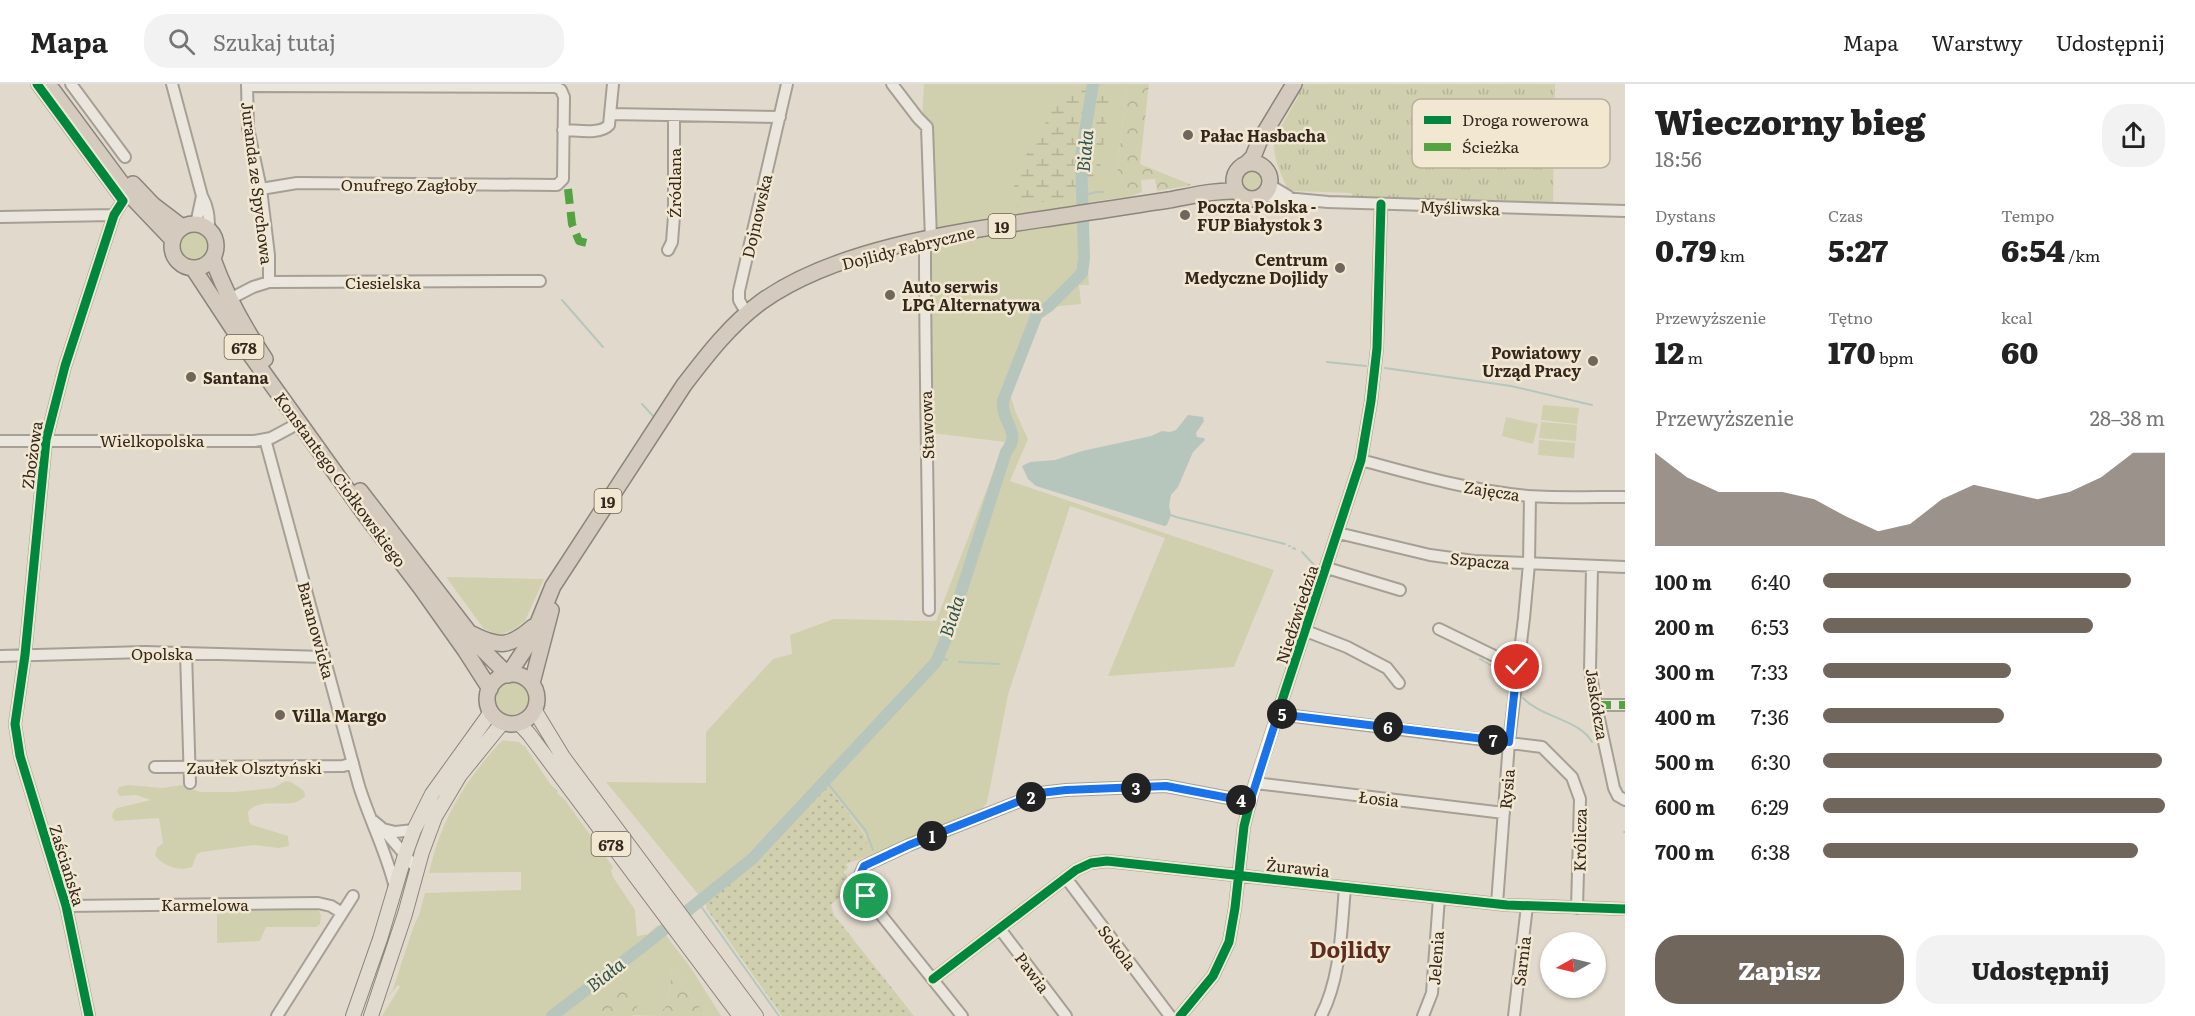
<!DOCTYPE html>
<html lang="pl">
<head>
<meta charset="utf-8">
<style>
	body { margin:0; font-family:Literata,serif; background:#f2f2f2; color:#222; height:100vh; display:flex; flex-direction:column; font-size:22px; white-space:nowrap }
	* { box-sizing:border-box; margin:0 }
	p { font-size:20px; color:#767676 }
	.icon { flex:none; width:33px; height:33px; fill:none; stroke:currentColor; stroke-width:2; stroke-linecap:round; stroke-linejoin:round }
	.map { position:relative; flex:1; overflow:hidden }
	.drawer { display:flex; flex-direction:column; background:#fff; width:570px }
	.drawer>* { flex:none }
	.needle { width:39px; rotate:262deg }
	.controls { position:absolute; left:1540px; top:848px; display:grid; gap:12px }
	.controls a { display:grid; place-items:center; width:66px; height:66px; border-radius:50%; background:#fff; box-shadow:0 2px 4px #0004; font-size:30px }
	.pin { position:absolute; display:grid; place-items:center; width:51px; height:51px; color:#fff; margin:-26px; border:3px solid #fff; border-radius:50%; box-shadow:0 2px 6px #0007 }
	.km { position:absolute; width:30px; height:30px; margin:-15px; border-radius:50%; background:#222; color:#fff; font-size:16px; line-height:30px; text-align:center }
	.round { display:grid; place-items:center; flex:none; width:63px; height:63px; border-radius:24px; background:#f2f2f2 }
	.overview { display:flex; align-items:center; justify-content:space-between; height:102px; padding:0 30px }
	h1 { font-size:33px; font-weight:800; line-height:45px }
	.stats { display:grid; grid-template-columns:repeat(3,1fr); gap:9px; height:102px; padding:6px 30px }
	.stats div { display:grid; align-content:center }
	.stats b { font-size:30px; font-weight:800 }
	.stats small { font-size:16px; font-weight:400 }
	.stats p { font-size:16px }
	.chart { height:168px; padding:12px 30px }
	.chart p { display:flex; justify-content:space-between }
	.chart svg { width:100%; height:108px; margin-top:6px; fill:#71665b; opacity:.7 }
	.cta { display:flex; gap:12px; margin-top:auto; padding:12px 30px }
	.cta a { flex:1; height:69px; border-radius:24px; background:#71665b; color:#fff; font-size:24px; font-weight:800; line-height:69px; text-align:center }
	.cta a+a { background:#f2f2f2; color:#222 }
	ul { padding:0 30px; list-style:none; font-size:20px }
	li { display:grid; grid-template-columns:96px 72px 1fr; align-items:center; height:45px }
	li i { height:15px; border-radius:8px; background:#71665b }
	header { display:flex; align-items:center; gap:36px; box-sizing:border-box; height:84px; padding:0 30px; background:#fff; border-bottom:2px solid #e0e0e0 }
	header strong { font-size:28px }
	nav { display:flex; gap:33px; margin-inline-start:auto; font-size:21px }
	.search { width:420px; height:54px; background:#f2f2f2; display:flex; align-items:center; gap:15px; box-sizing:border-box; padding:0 21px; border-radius:24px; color:#767676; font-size:22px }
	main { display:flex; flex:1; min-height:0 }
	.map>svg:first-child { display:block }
	.grass { fill:#d0d0af }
	.forest { fill:url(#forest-crowns) }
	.wetland { fill:url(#wetland-marsh) }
	.park { fill:url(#park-tufts) }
	.garden { fill:url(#garden-dots) }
	.water { fill:#b7c6bd }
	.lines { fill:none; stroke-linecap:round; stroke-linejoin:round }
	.stream { stroke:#b7c6bd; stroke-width:2 }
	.river { stroke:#b7c6bd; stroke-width:12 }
	.minor-casing { stroke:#a69f96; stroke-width:14 }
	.major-casing { stroke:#8c857c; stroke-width:16 }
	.highway-casing { stroke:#8c857c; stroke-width:18 }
	.minor { stroke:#eae6dd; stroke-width:10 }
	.major { stroke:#e1dbcf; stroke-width:14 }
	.highway { stroke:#d4cbbe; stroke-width:15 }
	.quiet { stroke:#53a341; stroke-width:8; stroke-dasharray:15 8; stroke-linecap:butt }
	.cycleway-casing { stroke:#f2e8d2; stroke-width:13 }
	.cycleway { stroke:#00873e; stroke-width:9 }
	.route-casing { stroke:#fff; stroke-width:12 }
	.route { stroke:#1a73e8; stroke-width:8 }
	.poi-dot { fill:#71665b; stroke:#f2e8d2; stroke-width:2 }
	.labels { text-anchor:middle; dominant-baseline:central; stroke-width:5; stroke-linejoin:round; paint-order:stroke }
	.shield { fill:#f2e8d2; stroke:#6d6254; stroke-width:1.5 }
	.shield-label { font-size:15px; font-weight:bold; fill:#34281e }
	.poi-label { font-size:16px; font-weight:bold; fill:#34281e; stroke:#f2e8d2; text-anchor:start }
	.street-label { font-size:16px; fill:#34281e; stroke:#f2e8d2 }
	.water-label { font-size:18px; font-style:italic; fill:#2f534f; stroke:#f2e8d2 }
	.district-label { font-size:22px; font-weight:bold; fill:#5d2c21; stroke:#f2e8d2 }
	.key { fill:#f2e8d2; stroke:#b9ae9c; stroke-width:1.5 }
	.key-label { font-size:16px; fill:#34281e }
</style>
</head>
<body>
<header>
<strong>Mapa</strong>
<div class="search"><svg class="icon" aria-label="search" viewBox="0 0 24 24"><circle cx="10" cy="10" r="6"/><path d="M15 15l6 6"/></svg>Szukaj tutaj</div>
<nav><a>Mapa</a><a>Warstwy</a><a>Udostępnij</a></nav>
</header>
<main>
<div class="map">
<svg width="1625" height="932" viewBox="0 0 1625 932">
	<defs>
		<pattern id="forest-crowns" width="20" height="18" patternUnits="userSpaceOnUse" patternTransform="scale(1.5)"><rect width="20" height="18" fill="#d0d0af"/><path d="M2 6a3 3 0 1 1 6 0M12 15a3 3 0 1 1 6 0" fill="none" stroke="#b3b396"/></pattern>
		<pattern id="wetland-marsh" width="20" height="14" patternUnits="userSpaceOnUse" patternTransform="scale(1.5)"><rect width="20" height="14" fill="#d0d0af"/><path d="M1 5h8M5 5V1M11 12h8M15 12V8" fill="none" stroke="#b3b396"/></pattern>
		<pattern id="park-tufts" width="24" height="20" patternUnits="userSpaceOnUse" patternTransform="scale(1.5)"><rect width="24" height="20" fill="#d0d0af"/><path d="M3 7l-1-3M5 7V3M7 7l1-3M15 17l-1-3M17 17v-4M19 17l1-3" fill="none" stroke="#b3b396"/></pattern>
		<pattern id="garden-dots" width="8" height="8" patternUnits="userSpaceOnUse" patternTransform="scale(1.5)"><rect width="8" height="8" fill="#d0d0af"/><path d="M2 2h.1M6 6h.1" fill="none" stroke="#b3b396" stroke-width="1.8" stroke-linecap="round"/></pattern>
	</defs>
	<rect width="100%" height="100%" fill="#e1dacc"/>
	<path class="grass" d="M924 0H1127L1117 89 1132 112 1084 119 1089 201H1079L1081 220 1051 223 1038 231 1008 304 1016 329 1028 355 1010 397 1274 486 1234 583 1108 592 1165 454 1070 422 1008 611 987 719 981 726 895 763 846 780 867 765 865 750 827 701 754 779 706 820 606 698 706 699V648L773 575 792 570 790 551 834 535 936 537 1005 358 932 349 931 159 925 149 921 52Z
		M1238 97a13 13 0 1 1 26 0a13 13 0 1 1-26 0Z
		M179 161a16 16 0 1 1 32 0a16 16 0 1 1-32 0Z
		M1543 321 1579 324 1577 340 1541 336Z
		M1506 333 1538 340 1533 360 1502 352Z
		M1541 338 1577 341 1576 357 1539 354Z
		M1539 356 1575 359 1574 374 1538 371Z
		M446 493 544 495 525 537 513 546 499 551 484 545Z
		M493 615a19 19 0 1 1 38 0a19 19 0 1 1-38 0Z
		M503 656 519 658 523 662 524 661 551 701 558 707 557 709 565 716 613 783 611 787 613 793 635 826 637 852 648 850 658 841 691 884 721 932H706L672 887 667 921 658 932 584 930 580 932H382L400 903 398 901 384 917 393 905 413 844 419 831 425 809 521 806V788L429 789C439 745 456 712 484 677 490 670 496 662 503 656Z
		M286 697 291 698 304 707 305 712C292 728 260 711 248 728L249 738 252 741 288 752 289 762 279 764 253 761 202 768 197 770 192 783C180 788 162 782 155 771L157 764 163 759 159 734 115 737 112 733 113 728 117 724 151 716 136 711 120 712 117 708 119 703 128 701 162 704 182 701 200 708H235L273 704Z
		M314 825 318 826 321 831 320 840 316 843H266L260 857 217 859V830L241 827Z"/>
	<path class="forest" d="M1127 0H1149L1140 80 1192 101 1157 107 1155 95 1141 96 1142 108 1132 112 1117 89Z
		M672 887 706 932H658L667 921Z
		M621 900H641L647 905 632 932H580L615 903Z"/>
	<path class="wetland" d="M1074 0H1094L1110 7 1099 95 1086 109 1018 123 1010 113 1026 71 1044 51 1048 23Z"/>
	<path class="park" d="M1302 0H1555L1553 121 1355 115 1351 109 1293 107 1287 104C1280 87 1271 71 1275 53L1298 13Z"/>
	<path class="garden" d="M827 701 864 750 868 765 846 780 848 784 844 788 854 803 831 820 834 831 914 932H782L706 824V820L754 779Z"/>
	<path class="water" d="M1188 331 1203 333 1204 337 1196 349 1197 353 1204 354 1205 356 1193 368 1178 403 1171 411 1169 422 1171 431 1167 441 1164 442 1036 402 1028 395 1022 382 1030 378 1055 376 1082 367 1151 352 1162 347 1170 348 1176 346Z"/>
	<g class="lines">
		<path class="stream" d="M1082 112 1096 108H1103
			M562 216 603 263
			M1327 278 1366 282
			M1385 284 1511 302 1592 321
			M642 320 653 332
			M1171 431 1176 433 1285 460
			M1289 462H1290
			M1293 464 1295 465
			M1302 468 1316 483
			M939 573 947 576
			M1480 575 1504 589 1507 595
			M959 578 999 580
			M1523 614C1541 633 1580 636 1592 658
			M825 696 866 747 873 766
			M1624 748H1625
			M698 818 779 932"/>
		<path class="river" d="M552 932 646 860 752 775 936 578 946 555 1006 368C1023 347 1001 340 1003 317L1037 230 1049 222 1082 189 1084 174 1081 72 1093 0"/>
		<defs>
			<path id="minor" d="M37 0 123 117 114 131 65 282 46 356 25 571 15 640 20 672 66 822 89 932
				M71 0 125 73
				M172 0 202 112C208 123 209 132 209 145
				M247 0 248 44 261 105 269 171V198
				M892 0 918 34 927 43 931 155
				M247 2 556 3 561 6 564 13 563 95 557 101 297 99 261 105
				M610 30 780 33
				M563 46C577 46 600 51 609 41L613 0
				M1270 98 1273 103 1288 112
				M1263 112 1328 118 1625 127
				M0 133 114 131
				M196 140 202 112
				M923 157 925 166C925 286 928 406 929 526
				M668 166 672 158 674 132V31
				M228 216 253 203 269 198 540 197
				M747 230 739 216V207L787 0
				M265 355 359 702C370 737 387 769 395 804
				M0 357H254L271 354 299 339
				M1361 376C1416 391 1472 407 1528 412 1560 414 1593 413 1625 413
				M1338 449 1430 471 1474 477 1625 483
				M1592 483 1590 586 1596 621 1614 704 1618 712 1625 716
				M1327 484 1400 506
				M1439 545 1517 583
				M1306 547 1347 563 1387 584 1399 599
				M186 569 190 699
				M0 572 145 568 324 573
				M1596 621H1625
				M1278 630 1542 663 1572 693 1580 715 1577 824
				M155 683 343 682 353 679
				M1255 699 1504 729
				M371 735 383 745 417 785
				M383 745 395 748 414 746
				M1066 794 1170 932
				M1497 820 1509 658 1524 534 1529 480 1530 412
				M66 822 318 819 331 822 342 829
				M1000 845 1066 932
				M933 895 1076 786 1091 779 1107 777 1507 821 1625 825
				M277 932 353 812
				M962 932 866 812 860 800V791L864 782 909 761 1040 709 1066 706 1166 702 1250 718
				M1180 932 1213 892 1229 858 1235 824 1244 742 1255 699 1361 376 1371 317 1377 264 1381 120
				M1321 932C1341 893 1341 847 1345 804
				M1423 932 1432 909 1439 814
				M1514 932 1527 822"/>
			<path id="major" d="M535 627 563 673 756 932
				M519 639 529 650 740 932
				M353 932 380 855 405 771 414 746 432 710 491 628
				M371 932 405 830 422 768 435 733 460 691 503 638"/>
			<path id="highway" d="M48 0 131 112 173 156
				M1234 97a18 18 0 1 1 36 0a18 18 0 1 1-36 0Z
				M1247 79 1253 73 1259 58 1294 0
				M133 100 153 121 182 143
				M172 162a22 22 0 1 1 44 0a22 22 0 1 1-44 0Z
				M213 175C226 212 243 242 265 275
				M193 184 245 263 364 429 421 504 465 566 490 605
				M360 407 481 564 508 591
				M472 550C499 564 510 563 533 543
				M487 615a25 25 0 1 1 50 0a25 25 0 1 1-50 0Z
				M508 591 531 556 553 502 684 301C707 271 730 241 761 218 845 158 983 145 1083 129 1112 125 1140 120 1169 116 1191 112 1214 106 1236 107
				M532 599 551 526"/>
		</defs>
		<use href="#minor" class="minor-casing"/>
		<use href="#major" class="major-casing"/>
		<use href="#highway" class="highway-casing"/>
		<use href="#minor" class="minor"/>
		<use href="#major" class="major"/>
		<use href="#highway" class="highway"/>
		<path class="quiet" d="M568 105 572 140 579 157 587 159
			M1596 621H1625"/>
		<defs>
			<path id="cycleway" d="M37 0 123 117 114 131 65 282 46 356 25 571 15 640 20 672 66 822 89 932
				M933 895 1076 786 1091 779 1107 777 1507 821 1625 825
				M1180 932 1213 892 1229 858 1235 824 1244 742 1255 699 1361 376 1371 317 1377 264 1381 120"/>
		</defs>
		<use href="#cycleway" class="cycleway-casing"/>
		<use href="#cycleway" class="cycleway"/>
	</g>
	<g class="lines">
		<defs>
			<path id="route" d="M866 812 860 800V791L864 782 909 761 1040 709 1066 706 1166 702 1250 718 1278 630 1509 658 1517 583"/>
		</defs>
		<use href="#route" class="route-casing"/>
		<use href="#route" class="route"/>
	</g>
	<g class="poi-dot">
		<circle cx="1188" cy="51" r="6"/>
		<circle cx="1185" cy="131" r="6"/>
		<circle cx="1340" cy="184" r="6"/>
		<circle cx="890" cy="211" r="6"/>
		<circle cx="1593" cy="277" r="6"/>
		<circle cx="191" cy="293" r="6"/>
		<circle cx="280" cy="631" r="6"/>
	</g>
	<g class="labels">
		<g class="shield">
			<rect x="988.5" y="130" width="27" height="24" rx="4.5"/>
			<rect x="224.5" y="251" width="39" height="24" rx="4.5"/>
			<rect x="594.5" y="405" width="27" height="24" rx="4.5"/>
			<rect x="591.5" y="748" width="39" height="24" rx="4.5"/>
		</g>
		<g class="shield-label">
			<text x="1002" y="142">19</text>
			<text x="244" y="263">678</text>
			<text x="608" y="417">19</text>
			<text x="611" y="760">678</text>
		</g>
		<g class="poi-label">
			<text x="1200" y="51">Pałac Hasbacha</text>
			<text x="1197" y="122">Poczta Polska -<tspan x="1197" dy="18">FUP Białystok 3</tspan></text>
			<text x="1328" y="175" text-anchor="end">Centrum<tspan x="1328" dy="18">Medyczne Dojlidy</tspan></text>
			<text x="902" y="202">Auto serwis<tspan x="902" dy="18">LPG Alternatywa</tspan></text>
			<text x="1581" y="268" text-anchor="end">Powiatowy<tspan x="1581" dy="18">Urząd Pracy</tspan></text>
			<text x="203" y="293">Santana</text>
			<text x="292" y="631">Villa Margo</text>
		</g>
		<g class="street-label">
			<text transform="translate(258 99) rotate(83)">Juranda ze Spychowa</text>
			<text transform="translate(674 99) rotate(-90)">Źródlana</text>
			<text x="409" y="100">Onufrego Zagłoby</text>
			<text transform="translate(1460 123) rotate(2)">Myśliwska</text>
			<text transform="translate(756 132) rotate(-77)">Dojnowska</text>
			<text transform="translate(908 163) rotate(-14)">Dojlidy Fabryczne</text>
			<text x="383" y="198">Ciesielska</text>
			<text transform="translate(926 341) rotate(-92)">Stawowa</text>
			<text x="152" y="356">Wielkopolska</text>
			<text transform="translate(31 371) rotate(-82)">Zbożowa</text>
			<text transform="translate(341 395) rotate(54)">Konstantego Ciołkowskiego</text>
			<text transform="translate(1492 406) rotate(9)">Zajęcza</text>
			<text transform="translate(1480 476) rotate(5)">Szpacza</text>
			<text transform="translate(1296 530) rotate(-72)">Niedźwiedzia</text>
			<text transform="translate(317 546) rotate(75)">Baranowicka</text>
			<text x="162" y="569">Opolska</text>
			<text transform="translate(1598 620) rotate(81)">Jaskółcza</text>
			<text x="254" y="683">Zaułek Olsztyński</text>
			<text transform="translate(1506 705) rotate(-85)">Rysia</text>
			<text transform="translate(1379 714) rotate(7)">Łosia</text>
			<text transform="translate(1579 756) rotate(-89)">Królicza</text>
			<text transform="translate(68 781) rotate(73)">Zaściańska</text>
			<text transform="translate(1298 783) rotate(6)">Żurawia</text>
			<text x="205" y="820">Karmelowa</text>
			<text transform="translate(1118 863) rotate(53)">Sokola</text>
			<text transform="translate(1435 874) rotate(-86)">Jelenia</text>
			<text transform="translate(1521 877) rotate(-83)">Sarnia</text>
			<text transform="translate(1033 888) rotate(53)">Pawia</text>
		</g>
		<g class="water-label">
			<text transform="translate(1084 67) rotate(-85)">Biała</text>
			<text transform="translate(951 532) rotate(-72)">Biała</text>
			<text transform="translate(605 890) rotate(-38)">Biała</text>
		</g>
		<g class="district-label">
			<text x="1350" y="864">Dojlidy</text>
		</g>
	</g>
	<rect x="1412" y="15" width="198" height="69" rx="9" class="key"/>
	<rect x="1424" y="32" width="27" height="8" fill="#00873e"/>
	<rect x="1424" y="59" width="27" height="8" fill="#53a341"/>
	<g class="key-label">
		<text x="1462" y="42">Droga rowerowa</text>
		<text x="1462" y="69">Ścieżka</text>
	</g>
</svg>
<div class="controls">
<a><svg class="needle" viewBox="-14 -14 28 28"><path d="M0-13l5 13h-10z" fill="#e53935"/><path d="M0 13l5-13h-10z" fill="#767676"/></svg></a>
</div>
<div class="pin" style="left:866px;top:812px;background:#1e9e55"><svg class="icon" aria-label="arrive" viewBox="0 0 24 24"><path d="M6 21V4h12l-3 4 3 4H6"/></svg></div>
<div class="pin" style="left:1517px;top:583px;background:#d93025"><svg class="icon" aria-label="check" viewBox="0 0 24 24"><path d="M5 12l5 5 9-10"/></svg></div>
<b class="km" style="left:932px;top:752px">1</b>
<b class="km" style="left:1031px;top:713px">2</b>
<b class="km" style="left:1136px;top:704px">3</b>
<b class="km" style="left:1241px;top:716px">4</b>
<b class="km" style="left:1282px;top:630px">5</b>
<b class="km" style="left:1388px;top:643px">6</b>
<b class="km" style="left:1493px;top:656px">7</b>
</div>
<section class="drawer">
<div class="overview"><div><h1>Wieczorny bieg</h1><p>18:56</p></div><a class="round"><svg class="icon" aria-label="share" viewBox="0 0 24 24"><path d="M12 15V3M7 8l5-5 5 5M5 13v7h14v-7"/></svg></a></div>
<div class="stats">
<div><p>Dystans</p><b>0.79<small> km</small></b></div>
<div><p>Czas</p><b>5:27</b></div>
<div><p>Tempo</p><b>6:54<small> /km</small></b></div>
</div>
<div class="stats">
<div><p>Przewyższenie</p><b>12<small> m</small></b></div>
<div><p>Tętno</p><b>170<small> bpm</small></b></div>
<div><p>kcal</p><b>60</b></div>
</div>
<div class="chart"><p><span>Przewyższenie</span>28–38 m</p>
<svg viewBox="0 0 160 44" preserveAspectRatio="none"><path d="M0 44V6L10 16L20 22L30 22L40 22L50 25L60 32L70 38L80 35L90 25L100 19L110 22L120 25L130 22L140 16L150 6L160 6V44z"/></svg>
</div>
<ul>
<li><b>100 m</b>6:40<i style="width:90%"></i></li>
<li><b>200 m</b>6:53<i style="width:79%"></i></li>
<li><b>300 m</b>7:33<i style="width:55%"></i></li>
<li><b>400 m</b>7:36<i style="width:53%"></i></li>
<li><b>500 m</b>6:30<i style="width:99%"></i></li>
<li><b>600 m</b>6:29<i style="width:100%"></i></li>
<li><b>700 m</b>6:38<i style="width:92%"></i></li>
</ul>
<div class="cta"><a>Zapisz</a><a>Udostępnij</a></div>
</section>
</main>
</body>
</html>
